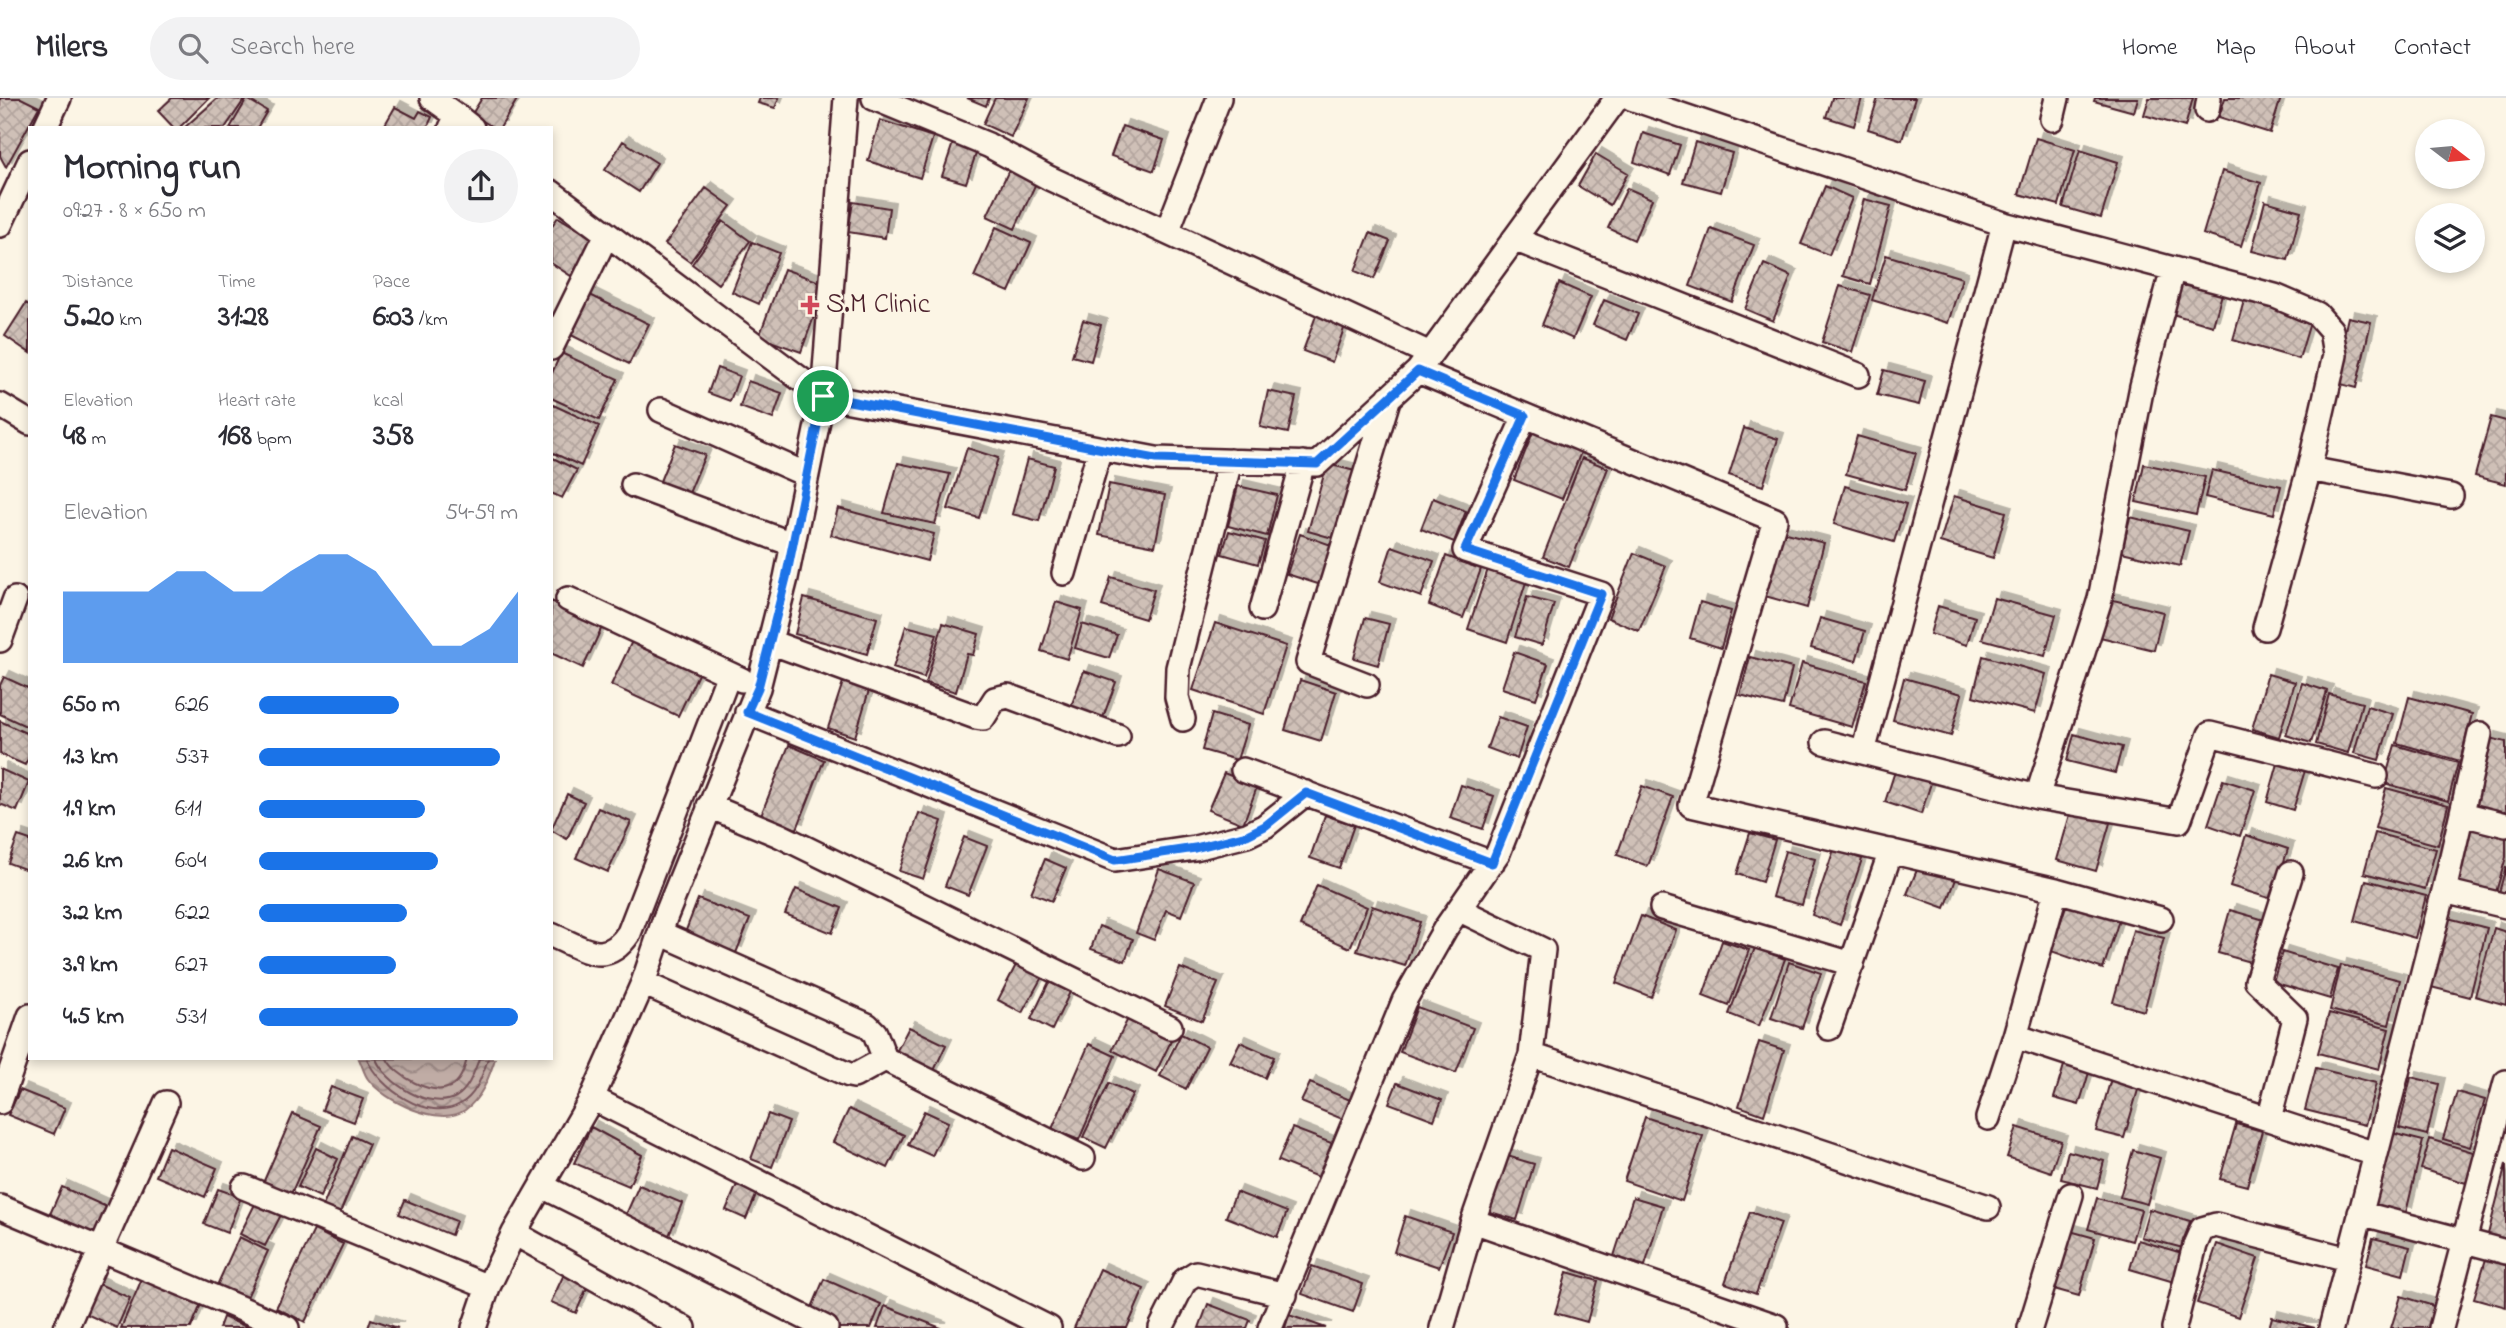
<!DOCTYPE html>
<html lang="en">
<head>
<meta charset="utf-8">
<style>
	body { margin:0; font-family:"Indie Flower",sans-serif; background:#f2f2f3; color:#2b2b33; height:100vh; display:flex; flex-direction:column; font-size:26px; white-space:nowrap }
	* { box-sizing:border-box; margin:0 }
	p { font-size:23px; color:#7c7c81 }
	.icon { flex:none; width:38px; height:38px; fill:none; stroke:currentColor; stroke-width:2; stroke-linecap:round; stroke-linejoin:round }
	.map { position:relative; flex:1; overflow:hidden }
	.panel { position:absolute; left:28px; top:28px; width:525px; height:934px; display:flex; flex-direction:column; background:#fff; border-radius:0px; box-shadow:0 4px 10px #0003 }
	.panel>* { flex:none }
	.needle { width:46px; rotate:106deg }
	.tools { position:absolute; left:2415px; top:21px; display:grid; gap:14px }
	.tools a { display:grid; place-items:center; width:70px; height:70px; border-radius:50%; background:#fff; box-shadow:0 4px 10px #0003; font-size:35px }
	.pin { position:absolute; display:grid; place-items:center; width:60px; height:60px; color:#fff; margin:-30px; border:4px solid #fff; border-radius:50%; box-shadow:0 2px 7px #0007 }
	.round { display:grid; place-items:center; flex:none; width:74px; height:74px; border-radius:37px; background:#f2f2f3 }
	.head { display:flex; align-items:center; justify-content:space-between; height:119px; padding:0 35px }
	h1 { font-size:38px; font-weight:700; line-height:52px }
	.metrics { display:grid; grid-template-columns:repeat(3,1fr); gap:10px; height:119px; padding:7px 35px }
	.metrics div { display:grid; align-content:center }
	.metrics b { font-size:30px; font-weight:700 }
	.metrics small { font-size:19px; font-weight:400 }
	.metrics p { font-size:19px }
	.chart { height:196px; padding:14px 35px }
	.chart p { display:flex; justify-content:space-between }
	.chart svg { width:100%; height:126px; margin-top:7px; fill:#1a73e8; opacity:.7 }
	ul { padding:0 35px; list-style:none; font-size:23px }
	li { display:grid; grid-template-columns:112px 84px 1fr; align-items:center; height:52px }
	li i { height:18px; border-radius:9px; background:#1a73e8 }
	header { display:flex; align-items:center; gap:42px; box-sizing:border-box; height:98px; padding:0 35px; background:#fff; border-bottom:2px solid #e1e1e2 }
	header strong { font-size:33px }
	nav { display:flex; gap:38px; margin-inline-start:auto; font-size:24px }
	.search { width:490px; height:63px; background:#f2f2f3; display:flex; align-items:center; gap:18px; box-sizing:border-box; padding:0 24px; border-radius:38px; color:#7c7c81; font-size:26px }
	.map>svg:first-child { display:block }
	.water { fill:url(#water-waves); stroke:#917474; stroke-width:2 }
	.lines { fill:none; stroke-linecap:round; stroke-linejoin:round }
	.shore { stroke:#79575c; stroke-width:2 }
	.building { fill:url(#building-cross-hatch); stroke:#4a1f2b; stroke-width:2; filter:url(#shadow) }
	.street-casing { stroke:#4a1f2b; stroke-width:28 }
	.street { stroke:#fcf5e5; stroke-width:23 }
	.route-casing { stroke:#fff; stroke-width:14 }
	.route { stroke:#1a73e8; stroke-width:9 }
	.poi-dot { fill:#d1495b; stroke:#fcf5e5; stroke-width:2.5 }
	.labels { text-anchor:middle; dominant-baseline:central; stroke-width:5; stroke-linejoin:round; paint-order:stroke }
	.poi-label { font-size:28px; fill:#4a1f2b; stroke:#fcf5e5; text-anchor:start }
</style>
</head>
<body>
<header>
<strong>Milers</strong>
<div class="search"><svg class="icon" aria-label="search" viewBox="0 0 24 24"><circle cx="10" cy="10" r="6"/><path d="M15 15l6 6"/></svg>Search here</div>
<nav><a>Home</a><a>Map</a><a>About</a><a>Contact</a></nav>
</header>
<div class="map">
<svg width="2506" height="1230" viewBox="0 0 2506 1230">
	<defs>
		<pattern id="water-waves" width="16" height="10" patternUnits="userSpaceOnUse" patternTransform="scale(1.75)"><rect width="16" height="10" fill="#c0aca5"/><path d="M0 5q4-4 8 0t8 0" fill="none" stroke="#9e8b87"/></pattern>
		<pattern id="building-cross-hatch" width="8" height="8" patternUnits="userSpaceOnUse" patternTransform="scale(1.75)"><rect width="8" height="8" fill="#cfc0b7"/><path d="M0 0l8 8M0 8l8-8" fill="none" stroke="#b3a59e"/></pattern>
		<filter id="shadow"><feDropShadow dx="6" dy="-6" stdDeviation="0" flood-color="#0004"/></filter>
	</defs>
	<rect width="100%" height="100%" fill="#fcf5e5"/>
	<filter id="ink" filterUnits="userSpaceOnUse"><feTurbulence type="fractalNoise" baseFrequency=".0143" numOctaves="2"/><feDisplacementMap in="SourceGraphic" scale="14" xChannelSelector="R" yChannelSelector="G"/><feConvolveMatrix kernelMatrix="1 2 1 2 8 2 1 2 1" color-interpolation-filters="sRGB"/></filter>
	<g filter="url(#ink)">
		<path class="water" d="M359 961H495C488 981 483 998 465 1012 440 1030 384 1003 368 981 364 976 362 967 359 961Z"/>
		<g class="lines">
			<path class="shore" d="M367 961C378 989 428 1025 460 1006 477 997 482 977 488 961
				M376 961C386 985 429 1013 456 999 469 991 474 974 479 961
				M387 961C396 978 431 998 450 989 461 984 464 971 467 961"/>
		</g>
		<path class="building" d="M0 0H21L39 9 6 69 0 58Z
			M172 0H209L179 30H174L158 13Z
			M218 0 244 2 225 30H184Z
			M482 0H518L500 30H494L472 16Z
			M760 0H779L775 10 758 5Z
			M967 0H989L986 8Z
			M995 0H1029L1011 39 983 26Z
			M1832 0H1862L1854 28 1826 19Z
			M1878 0H1915L1902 42 1868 31Z
			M2095 0H2138L2134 14 2094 3Z
			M2149 0H2193L2185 29 2144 17Z
			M2225 0H2281L2270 35 2219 19Z
			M247 1 267 13 257 30H230Z
			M395 9 416 20 420 13 432 19 427 30H383Z
			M880 22 933 39 920 80 868 63Z
			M1122 28 1164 42 1154 73 1111 58Z
			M1643 35 1680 47 1670 77 1634 64Z
			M955 39 979 47 966 85 942 78Z
			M2036 40 2075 52 2059 107 2019 96Z
			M623 43 657 65 639 94 605 72Z
			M1695 44 1732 55 1721 94 1683 84Z
			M2080 52 2118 64 2101 120 2063 109Z
			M1596 56 1628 75 1610 107 1578 88Z
			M1009 72 1036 85 1015 131 987 118Z
			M2222 73 2261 85 2241 148 2203 136Z
			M1825 88 1852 100 1829 157 1801 146Z
			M706 90 731 108 690 164 665 146Z
			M1627 90 1652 101 1634 142 1608 130Z
			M1864 101 1891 108 1870 186 1843 178Z
			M2265 103 2301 113 2288 162 2252 153Z
			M853 104 889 110 885 140 848 134Z
			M558 119 594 141 571 178 551 165V129Z
			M723 123 750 143 718 186 692 166Z
			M996 129 1031 145 1009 194 974 179Z
			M1711 131 1754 147 1732 204 1690 188Z
			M1370 135 1390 143 1374 181 1355 173Z
			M752 144 779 155 759 206 732 194Z
			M1886 157 1962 180 1948 225 1872 202Z
			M1764 166 1791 178 1773 223 1745 211Z
			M784 171 826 186 801 254 759 239Z
			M2178 184 2222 196 2213 228 2169 215Z
			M1559 185 1591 199 1573 241 1542 227Z
			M1840 188 1870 197 1852 254 1822 244Z
			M588 196 649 226 629 266 569 236Z
			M2245 199 2312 218 2299 261 2233 242Z
			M1604 202 1638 216 1627 242 1593 227Z
			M26 205 30 208V255L5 238Z
			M1317 215 1346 225 1332 264 1303 253Z
			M2348 219 2371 224 2356 290 2333 284Z
			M1083 222 1101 227 1091 263 1072 258Z
			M561 255 618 281 599 322 551 300V277Z
			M717 270 739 278 730 303 708 295Z
			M1884 272 1925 283 1919 307 1877 297Z
			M748 283 782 295 773 321 740 309Z
			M1268 293 1296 299 1288 335 1260 329Z
			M551 306 599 328 581 368 551 354Z
			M2491 319 2506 323V386L2475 378Z
			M1744 330 1778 341 1763 388 1729 377Z
			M1533 334 1581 354 1562 401 1514 382Z
			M1857 338 1916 355 1905 392 1846 376Z
			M675 346 705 357 687 400 658 388Z
			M967 350 998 360 979 420 948 411Z
			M551 359 577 372 562 400 551 395Z
			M1582 360 1608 370 1569 469 1543 459Z
			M1027 361 1054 368 1039 423 1012 416Z
			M898 365 950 376 935 426 884 415Z
			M1327 366 1355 373 1336 441 1308 433Z
			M2144 366 2205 379 2196 417 2136 404Z
			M2212 372 2281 388 2274 416 2205 399Z
			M1109 386 1165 397 1155 448 1099 437Z
			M1238 388 1277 397 1267 438 1228 428Z
			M1845 388 1906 406 1894 444 1834 426Z
			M1954 398 2006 414 1993 460 1940 444Z
			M1433 400 1466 413 1454 444 1421 431Z
			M838 410 934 436 927 463 831 437Z
			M2130 419 2189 433 2180 468 2122 454Z
			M1229 433 1265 443 1258 466 1222 456Z
			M1782 434 1824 445 1807 510 1765 498Z
			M1300 436 1337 449 1324 488 1287 476Z
			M1392 448 1434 463 1421 499 1380 484Z
			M1634 455 1666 468 1639 533 1608 520Z
			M1446 458 1481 471 1463 520 1429 507Z
			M1489 468 1527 481 1507 544 1468 531Z
			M1111 479 1154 492 1145 521 1102 508Z
			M1527 499 1554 506 1542 547 1515 539Z
			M804 500 877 520 867 556 795 536Z
			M1994 500 2056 517 2045 558 1982 541Z
			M2109 501 2163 514 2154 552 2100 539Z
			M551 503 603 527 583 570 551 555Z
			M1056 504 1082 512 1067 561 1041 553Z
			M1700 504 1731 513 1721 550 1690 540Z
			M1938 508 1975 519 1967 547 1930 536Z
			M1365 520 1389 526 1378 567 1354 560Z
			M1820 520 1865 533 1856 563 1811 550Z
			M943 525 979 536 973 557 967 556 956 594 926 585Z
			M1215 525 1286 548 1264 616 1193 592Z
			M1082 526 1117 537 1109 560 1075 550Z
			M906 528 937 536 924 580 893 570Z
			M633 541 700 572 678 618 611 587Z
			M1514 554 1548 566 1536 601 1502 590Z
			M1983 558 2046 576 2035 615 1973 598Z
			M1750 559 1792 570 1783 608 1740 597Z
			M1802 565 1866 583 1852 629 1789 611Z
			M1084 573 1116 584 1101 625 1069 614Z
			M2268 576 2295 584 2279 639 2252 631Z
			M4 579 30 591V630L0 616V587Z
			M1904 580 1962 596 1951 638 1893 622Z
			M844 581 870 589 855 639 828 630Z
			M1300 582 1336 594 1321 643 1285 632Z
			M2302 585 2327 593 2311 645 2286 637Z
			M2329 596 2362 605 2348 655 2316 646Z
			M2409 599 2472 616 2460 663 2397 645Z
			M2367 608 2393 616 2379 662 2354 655Z
			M1212 616 1248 627 1237 662 1202 652Z
			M1498 619 1527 629 1517 661 1487 650Z
			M0 623 30 637V657L25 667 0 656Z
			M2074 636 2122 649 2115 675 2067 663Z
			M2490 640 2506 644V722L2471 713Z
			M789 647 824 662 797 731 761 717Z
			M2395 647 2458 665 2448 703 2384 685Z
			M2279 662 2306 669 2293 712 2267 704Z
			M1897 667 1933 679 1921 716 1885 704Z
			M0 671 29 684 17 713 0 706Z
			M1224 675 1257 689 1243 726 1208 712Z
			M2223 682 2255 692 2240 738 2208 727Z
			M1461 687 1494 698 1483 731 1450 720Z
			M1642 688 1673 699 1648 768 1617 757Z
			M2386 690 2448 707 2438 747 2375 730Z
			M567 696 584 704 567 741 551 732Z
			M598 710 631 724 608 774 576 760Z
			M2071 713 2110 725 2096 773 2057 762Z
			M919 715 942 723 923 781 899 773Z
			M1325 717 1354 727 1339 770 1310 760Z
			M2471 723 2506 733V759L2494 801 2453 790Z
			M1750 735 1775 742 1762 784 1737 776Z
			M2375 735 2436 751 2425 791 2364 775Z
			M2246 737 2288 751 2272 801 2230 788Z
			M18 738 30 742V773L8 765Z
			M964 739 987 748 968 797 945 788Z
			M1834 751 1862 761 1840 827 1812 817Z
			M1785 753 1815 761 1802 807 1772 799Z
			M1045 761 1066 770 1052 803 1031 795Z
			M1919 767 1956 781 1945 810 1907 796Z
			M2506 769V805L2497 802Z
			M1159 771 1194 784 1181 818 1166 812 1154 842 1136 835Z
			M2366 782 2426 798 2415 840 2355 823Z
			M1317 787 1367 809 1350 850 1300 828Z
			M796 791 842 810 832 835 785 816Z
			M698 801 750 821 736 855 685 835Z
			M2067 805 2119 822 2103 871 2051 853Z
			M1372 808 1420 824 1405 868 1357 853Z
			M2230 812 2268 823 2257 866 2218 855Z
			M1641 818 1676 832 1651 899 1616 885Z
			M2448 820 2487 830 2470 899 2431 889Z
			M1099 828 1133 841 1125 863 1091 851Z
			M2494 830 2506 834V907L2475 898Z
			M2133 832 2164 840 2144 913 2113 904Z
			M1722 843 1749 852 1729 908 1703 898Z
			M1755 850 1785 861 1759 928 1729 916Z
			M2282 854 2338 871 2330 901 2273 884Z
			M1789 864 1821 875 1802 930 1771 920Z
			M1017 865 1042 879 1022 915 998 902Z
			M2341 867 2400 882 2389 927 2330 912Z
			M1180 870 1218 885 1202 923 1165 908Z
			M1049 884 1070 894 1052 932 1031 921Z
			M1417 909 1473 930 1456 975 1400 954Z
			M1133 911 1176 933 1156 974 1112 952Z
			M2329 915 2389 931 2379 971 2318 955Z
			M909 929 946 947 932 977 894 958Z
			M1181 936 1207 949 1186 991 1160 978Z
			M1240 944 1274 959 1265 980 1230 964Z
			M1759 944 1784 952 1764 1017 1739 1008Z
			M1089 946 1115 958 1079 1042 1052 1031Z
			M2066 961 2091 968 2079 1007 2054 1000Z
			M2316 970 2376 985 2365 1027 2305 1012Z
			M2112 977 2140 985 2124 1040 2096 1033Z
			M2411 979 2439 986 2427 1037 2399 1030Z
			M1109 985 1133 996 1106 1050 1083 1039Z
			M1310 985 1355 1004 1347 1023 1301 1004Z
			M1397 985 1442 1002 1434 1022 1389 1005Z
			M331 989 363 1001 354 1024 322 1012Z
			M20 992 65 1010 54 1036 8 1017Z
			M2457 994 2485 1002 2470 1049 2443 1041Z
			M849 1011 904 1037 888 1070 833 1044Z
			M924 1013 948 1024 932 1058 908 1047Z
			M293 1016 321 1028 291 1096 263 1085Z
			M768 1016 789 1024 772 1069 751 1061Z
			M1645 1019 1703 1038 1682 1103 1624 1083Z
			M2236 1026 2262 1033 2247 1088 2220 1081Z
			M591 1029 642 1057 629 1088 574 1065Z
			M2017 1029 2061 1043 2051 1074 2007 1059Z
			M1292 1030 1334 1046 1320 1080 1278 1063Z
			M2392 1035 2423 1043 2406 1115 2374 1108Z
			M352 1038 369 1046 340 1115 323 1108Z
			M2430 1041 2476 1055 2466 1085 2421 1071Z
			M168 1049 217 1070 205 1099 156 1078Z
			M316 1050 338 1061 320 1099 298 1089Z
			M2133 1052 2160 1060 2147 1106 2120 1099Z
			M2068 1053 2104 1063 2097 1090 2061 1081Z
			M1504 1057 1534 1066 1517 1122 1487 1113Z
			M2506 1066V1145L2487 1140Z
			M741 1077 761 1086 746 1121 726 1112Z
			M639 1087 682 1105 668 1140 624 1121Z
			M62 1089 109 1110 98 1137 50 1116Z
			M218 1091 241 1099 227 1135 204 1126Z
			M1236 1094 1287 1114 1277 1139 1226 1119Z
			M1633 1099 1663 1108 1645 1168 1614 1158Z
			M2097 1100 2141 1112 2132 1143 2088 1131Z
			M257 1102 282 1115 265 1148 240 1136Z
			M405 1102 456 1123 451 1137 399 1116Z
			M2149 1111 2190 1123 2183 1150 2141 1139Z
			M1750 1114 1781 1125 1756 1196 1725 1185Z
			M1405 1118 1452 1134 1439 1169 1394 1154Z
			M314 1132 343 1146 305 1224 276 1210Z
			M2070 1133 2095 1140 2079 1198 2054 1191Z
			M239 1139 268 1153 243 1208 214 1194Z
			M2373 1140 2410 1149 2403 1177 2366 1167Z
			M2138 1142 2182 1155 2174 1184 2130 1171Z
			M2217 1146 2258 1160 2238 1219 2197 1205Z
			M2486 1161 2506 1167V1209L2474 1200Z
			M1312 1168 1363 1186 1353 1214 1302 1196Z
			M1100 1171 1144 1191 1127 1230H1074Z
			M565 1174 589 1185 576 1215 551 1204Z
			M1567 1174 1598 1183 1587 1224 1555 1215Z
			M143 1178 202 1204 191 1230H121Z
			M824 1181 881 1206 871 1230H835L808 1219Z
			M97 1185 130 1200 117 1230 84 1215Z
			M2401 1198 2440 1210 2434 1230H2391Z
			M1208 1206 1250 1222 1247 1230H1199Z
			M885 1208 941 1230H877Z
			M1289 1217 1326 1230H1285Z
			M223 1219 247 1229V1230H219Z
			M2272 1219 2315 1230H2269Z
			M371 1221 398 1230H368Z"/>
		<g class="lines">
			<defs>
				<path id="street" d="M432 0 457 18
					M874 0 988 47 1049 80 1430 256
					M1631 0 2004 126 1863 654
					M2207 12 2209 0
					M2052 21 2057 0
					M45 30 59 0
					M451 30 457 18 472 30
					M551 94 823 298
					M2004 126 2275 198 2317 216 2331 232 2335 257 2309 371 2265 530
					M0 127 30 63
					M1167 134 1219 0
					M1514 141 1858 277
					M551 250 606 138
					M1418 273 1775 422 1691 707 2056 792 2015 938 2375 1056
					M823 298 846 0
					M0 307 30 325
					M661 312 807 377
					M2309 371 2451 398
					M633 387 792 446
					M1064 475 1100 351
					M568 501 742 582
					M1262 511 1303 365
					M0 542 15 501
					M770 544 976 619 983 620 995 601 1008 598 1118 638
					M1367 587 1308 564 1389 299
					M747 614 1115 762 1195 750 1247 737 1265 728 1306 695
					M1183 621 1177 599 1178 570 1230 363
					M1824 644 2037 699 2179 723 2210 636 2376 678
					M1243 672 1492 765
					M2037 699 2100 501 2142 288 2173 171
					M709 708 779 737 1170 929
					M2462 716 2506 727
					M2056 792 2161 821
					M2444 793 2506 808
					M1662 810 1852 866
					M660 835 867 927 875 935 885 961
					M551 837C584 850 605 871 629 835L729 576
					M643 885 849 977 854 978 885 961 1083 1060
					M1829 930 1891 753
					M1531 957 1988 1109
					M592 1000 1049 1230
					M0 1004 30 918
					M1988 1020 2015 938
					M2269 1021 2295 920 2257 883 2291 775
					M542 1088 826 1230
					M244 1089 488 1189
					M0 1109 287 1230
					M2360 1115 2506 1154
					M1473 1123 1776 1228
					M514 1135 684 1230
					M66 1230 166 1005
					M474 1230 488 1189 514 1135 592 1000 643 885 665 820 758 590 786 480 823 298 1156 361 1317 366 1418 273 1617 0
					M1161 1230 1185 1182 1196 1175 1285 1197
					M1270 1230 1404 903 1445 831 1498 755 1601 496 1465 452 1525 318
					M1442 1230 1473 1123 1531 957 1543 852 1460 812
					M2030 1230 2071 1097
					M2174 1230 2195 1147 2202 1131 2216 1127 2348 1161
					M2331 1230 2444 793 2480 636
					M2441 1230 2506 984"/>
			</defs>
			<use href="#street" class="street-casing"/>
			<use href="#street" class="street"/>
		</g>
	</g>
	<g class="lines" filter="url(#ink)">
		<defs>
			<path id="route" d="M1418 273 1525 318 1465 452 1601 496 1492 765 1306 695 1265 728 1247 737 1195 750 1115 762 747 614 758 590 786 480 823 298 1156 361 1317 366Z"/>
		</defs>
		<use href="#route" class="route-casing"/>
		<use href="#route" class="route"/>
	</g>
	<path class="poi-dot" d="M806.5 196.5h7v7h7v7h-7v7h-7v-7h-7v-7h7z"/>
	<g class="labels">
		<g class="poi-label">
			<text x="826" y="207">S.M Clinic</text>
		</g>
	</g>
</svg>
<div class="tools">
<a><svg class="needle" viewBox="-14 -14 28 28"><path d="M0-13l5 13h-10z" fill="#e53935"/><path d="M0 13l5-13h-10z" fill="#7c7c81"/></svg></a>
<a><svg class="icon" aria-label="layers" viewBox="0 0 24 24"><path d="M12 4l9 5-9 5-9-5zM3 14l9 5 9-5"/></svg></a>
</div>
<div class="pin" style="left:823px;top:298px;background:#1e9e55"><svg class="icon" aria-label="arrive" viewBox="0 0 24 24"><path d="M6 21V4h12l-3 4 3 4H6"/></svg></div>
<section class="panel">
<div class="head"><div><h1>Morning run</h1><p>09:27 · 8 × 650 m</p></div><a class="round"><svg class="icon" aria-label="share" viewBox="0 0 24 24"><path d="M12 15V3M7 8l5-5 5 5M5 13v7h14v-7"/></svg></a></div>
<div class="metrics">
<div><p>Distance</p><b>5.20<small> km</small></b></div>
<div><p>Time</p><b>31:28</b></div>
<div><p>Pace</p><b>6:03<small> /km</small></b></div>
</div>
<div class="metrics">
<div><p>Elevation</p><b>48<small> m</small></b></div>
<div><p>Heart rate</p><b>168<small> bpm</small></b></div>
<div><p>kcal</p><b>358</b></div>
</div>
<div class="chart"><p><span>Elevation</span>54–59 m</p>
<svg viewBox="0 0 160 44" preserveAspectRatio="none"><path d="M0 44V19L10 19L20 19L30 19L40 12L50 12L60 19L70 19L80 12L90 6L100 6L110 12L120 25L130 38L140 38L150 32L160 19V44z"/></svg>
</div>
<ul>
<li><b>650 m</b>6:26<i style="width:54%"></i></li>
<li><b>1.3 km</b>5:37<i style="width:93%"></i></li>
<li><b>1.9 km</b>6:11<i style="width:64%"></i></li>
<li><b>2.6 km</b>6:04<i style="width:69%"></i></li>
<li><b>3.2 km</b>6:22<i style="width:57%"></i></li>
<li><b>3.9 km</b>6:27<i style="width:53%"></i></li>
<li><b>4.5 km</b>5:31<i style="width:100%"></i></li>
</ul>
</section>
</div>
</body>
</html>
